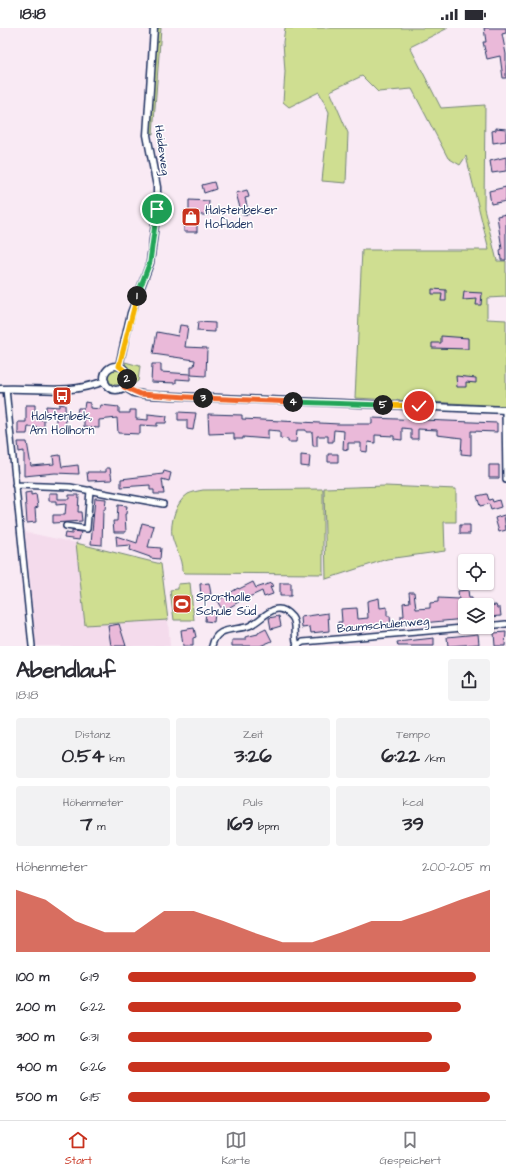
<!DOCTYPE html>
<html lang="de">
<head>
<meta charset="utf-8">
<style>
	body { margin:0; font-family:"Architects Daughter",sans-serif; background:#f2f2f3; color:#2b2b33; height:100vh; display:flex; flex-direction:column; font-size:15px; white-space:nowrap }
	* { box-sizing:border-box; margin:0 }
	p { font-size:13px; color:#7c7c81 }
	.icon { flex:none; width:22px; height:22px; fill:none; stroke:currentColor; stroke-width:2; stroke-linecap:round; stroke-linejoin:round }
	.map { position:relative; height:618px; overflow:hidden }
	.details { display:flex; flex-direction:column; background:#fff; flex:1 }
	.details>* { flex:none }
	.controls { position:absolute; left:458px; top:526px; display:grid; gap:8px }
	.controls a { display:grid; place-items:center; width:36px; height:36px; border-radius:4px; background:#fff; box-shadow:0 1px 3px #0004; font-size:20px }
	.pin { position:absolute; display:grid; place-items:center; width:34px; height:34px; color:#fff; margin:-17px; border:2px solid #fff; border-radius:50%; box-shadow:0 1px 4px #0007 }
	.km { position:absolute; width:20px; height:20px; margin:-10px; border-radius:50%; background:#222; color:#fff; font-size:11px; line-height:20px; text-align:center }
	.round { display:grid; place-items:center; flex:none; width:42px; height:42px; border-radius:4px; background:#f2f2f3 }
	.overview { display:flex; align-items:center; justify-content:space-between; height:68px; padding:0 16px }
	h1 { font-size:22px; font-weight:800; line-height:30px }
	.metrics { display:grid; grid-template-columns:repeat(3,1fr); gap:6px; height:68px; padding:4px 16px }
	.metrics div { display:grid; align-content:center; border-radius:4px; background:#f2f2f3; text-align:center }
	.metrics b { font-size:20px; font-weight:800 }
	.metrics small { font-size:11px; font-weight:400 }
	.metrics p { font-size:11px }
	.chart { height:112px; padding:8px 16px }
	.chart p { display:flex; justify-content:space-between }
	.chart svg { width:100%; height:72px; margin-top:4px; fill:#c8321e; opacity:.7 }
	ul { padding:0 16px; list-style:none; font-size:13px }
	li { display:grid; grid-template-columns:64px 48px 1fr; align-items:center; height:30px }
	li i { height:10px; border-radius:5px; background:#c8321e }
	.status { display:flex; justify-content:space-between; align-items:center; height:28px; padding:0 20px; background:#fff; direction:ltr }
	.status svg { height:11px; fill:currentColor }
	.dock { display:flex; justify-content:space-around; align-items:center; height:56px; border-top:1px solid #e1e1e2; background:#fff; font-size:11px; color:#7c7c81 }
	.dock a { display:grid; justify-items:center; gap:2px }
	.dock .current { color:#c8321e }
	.map>svg:first-child { display:block }
	.built { fill:#f4dbec }
	.green { fill:#cfde91; stroke:#758678 }
	.building { fill:#eab9d9; stroke:#1b2f5e }
	.lines { fill:none; stroke-linecap:round; stroke-linejoin:round }
	.minor-casing { stroke:#1b2f5e; stroke-width:8 }
	.tertiary-casing { stroke:#1b2f5e; stroke-width:9 }
	.minor { stroke:#fff; stroke-width:5 }
	.tertiary { stroke:#fff; stroke-width:6 }
	.split-1-casing { stroke:#fff; stroke-width:8 }
	.split-2-casing { stroke:#fff; stroke-width:8 }
	.split-3-casing { stroke:#fff; stroke-width:8 }
	.split-4-casing { stroke:#fff; stroke-width:8 }
	.split-5-casing { stroke:#fff; stroke-width:8 }
	.split-6-casing { stroke:#fff; stroke-width:8 }
	.split-1 { stroke:#22a559; stroke-width:5 }
	.split-2 { stroke:#f5b400; stroke-width:5 }
	.split-3 { stroke:#f0652b; stroke-width:5 }
	.split-4 { stroke:#f0652b; stroke-width:5 }
	.split-5 { stroke:#22a559; stroke-width:5 }
	.split-6 { stroke:#f5b400; stroke-width:5 }
	.labels { text-anchor:middle; dominant-baseline:central; stroke-width:3; stroke-linejoin:round; paint-order:stroke }
	.street-label { font-size:12px; fill:#1b2f5e; stroke:#fff }
	.poi-label { font-size:12px; fill:#1b2f5e; stroke:#fff; text-anchor:start }
</style>
</head>
<body>
<div class="status"><b>18:18</b><svg viewBox="0 0 49 12"><path d="M0 12V9h3v3zM5 12V6h3v6zM10 12V3h3v9zM15 12V0h3v12zM26 1h20v11H26zM47 4h2v5h-2z"/></svg></div>
<div class="map">
<svg width="506" height="618" viewBox="0 0 506 618">
	<rect width="100%" height="100%" fill="#f9eaf4"/>
	<filter id="ink" filterUnits="userSpaceOnUse"><feTurbulence type="fractalNoise" baseFrequency=".025" numOctaves="2"/><feDisplacementMap in="SourceGraphic" scale="8" xChannelSelector="R" yChannelSelector="G"/><feConvolveMatrix kernelMatrix="1 2 1 2 8 2 1 2 1" color-interpolation-filters="sRGB"/></filter>
	<g filter="url(#ink)">
		<path class="built" d="M25 504 76 515 85 597 168 592 170 618H36Z"/>
		<path class="green" d="M157 0H161L153 106 149 105Z
			M285 0H448L410 19 441 80 485 77 484 180 497 233H506V269L487 270V291L506 292V378L355 370 362 222H489L466 128 460 137 448 130 412 61 378 64 362 48 330 63 348 105 346 155 322 153 329 84 319 64 289 79 283 74 285 44 283 14Z
			M125 334 140 338 138 353 132 357Z
			M108 349a8 8 0 1 1 16 0a8 8 0 1 1-16 0Z
			M385 458 456 461V494H444L445 523 387 531 326 551 324 460Z
			M323 461V546L184 545 182 543C182 530 175 521 172 508 170 494 176 474 188 466 192 464 198 463 203 462Z
			M76 515 161 536 168 592 85 597Z
			M190 555 194 592H174L170 562 178 561V556Z"/>
		<path class="building" d="M484 0H506V5L502 6 506 26V50H503L500 28 487 31 483 14H486Z
			M496 100 506 101V113L493 115 492 103 496 102Z
			M506 129V143L492 145 490 133Z
			M214 154 216 161 204 165 202 157Z
			M506 159V173L491 176 489 163Z
			M247 162 249 169 245 170 249 186 242 187 236 165Z
			M189 172 209 173 208 187H197V204H184V194H189Z
			M506 186V232H501L500 222 502 221 497 188Z
			M432 261 446 262V273H441L442 266H432Z
			M464 264 482 265 481 277H476L477 271 463 272Z
			M198 294 215 295V304L197 303Z
			M180 297 188 298 185 319 207 320 206 348 191 347V338H194L195 332 153 326 157 304 178 308Z
			M441 308 468 310V321L432 320V315H441Z
			M152 336H161V344L190 346V352L176 351V355L151 354Z
			M456 348 476 350V355L466 354V359H457Z
			M85 374 90 375V380L100 381 101 377 119 379V385H130V382H136V391L148 392V386L167 388 166 395H157V398L140 397V406L118 405 117 390 99 392V400L84 399V388L77 387 78 380H84Z
			M59 376 65 377 66 400H56V389L46 388V378L59 379Z
			M26 377H35V391L44 392V400L28 399 27 406H18V394H26Z
			M178 384 196 385 193 402 187 401V392H178Z
			M208 386 242 387V391L339 396H372V390L497 395V404L471 403V427L461 426 462 410 437 407V402L418 401V411H411V401L402 400V412L394 411V408L375 407V415L368 414 367 424 361 423V415H348V422L343 421 344 403 334 402 333 414H328V408H317V418H313L312 404H306V402H297L296 414H288V411L280 410V403L268 402V411L243 409V411H234V405L209 406Z
			M18 414H27L31 438 54 436 53 428 60 427 62 439 78 437 79 446 55 445 24 448V423L19 424Z
			M328 426H338V434H328Z
			M301 427 310 428 309 439 301 438Z
			M489 437H499V450H489Z
			M106 440H110L112 452 88 453 87 444H106Z
			M164 443 171 445 169 453 162 451 164 466H154V462H150V457L121 459V451L163 446Z
			M31 464V467L36 466 38 479 35 480 36 494 27 495 25 465Z
			M49 465H58V471H69V467H79L78 484H81L82 493 53 495V487H65L66 476 56 477V473H49Z
			M487 466 489 472 492 471 493 474 499 472 501 479 491 482 489 476 480 478 477 468Z
			M95 470 106 471 105 482H103L102 517 91 516Z
			M118 477 127 478 126 486H125L126 504H114L113 493H117Z
			M504 487 506 502 499 504 495 490Z
			M142 495 154 498 148 519 161 520 160 531 150 530V529L130 522 131 517 117 518 116 508 137 515Z
			M460 497H470V506H460Z
			M72 503 81 504 79 512 64 510 65 505 72 506Z
			M253 554 256 560 271 555 273 558 270 559 273 566 264 569 262 563 249 569V568L223 583 217 573 238 560 239 561Z
			M209 555 211 566 201 568 200 556Z
			M280 555H291V568H280Z
			M468 562 469 570H472V577H465V591L401 597V588H404L403 575 410 574 409 564H414L416 581 430 580V575L438 574V570L459 571 458 563Z
			M379 570 380 580 387 579V588H390L391 598 339 602 338 594H342L341 581 357 580 358 591 368 590 367 573Z
			M496 577 497 580H500L501 588 487 589V578Z
			M206 583 215 584 214 594 205 593Z
			M328 585 329 603 311 605 310 599 302 600 301 589Z
			M279 588 281 598 271 601 269 590Z
			M119 596 126 618H111L108 598Z
			M194 600 196 609 193 610V618H183L181 602Z
			M266 601 272 613 260 618H232V612H245V609L258 606V605Z
			M506 604 505 618H495L494 605Z
			M478 606 479 616 448 618 447 609Z
			M434 610V618H398L397 614Z"/>
		<g class="lines">
			<defs>
				<path id="minor" d="M6 361 32 618
					M505 382 506 452
					M15 457 70 459 163 476
					M66 498 87 501 90 462
					M487 598 506 596
					M212 618C216 598 235 603 249 598 264 592 275 569 292 589 298 596 293 609 297 616
					M296 618 303 614 474 599"/>
				<path id="tertiary" d="M119 338 131 285 150 235 157 181V159L147 107 154 0
					M104 350a12 12 0 1 1 24 0a12 12 0 1 1-24 0Z
					M124 359 134 365 148 367 506 382
					M0 361C41 359 64 368 105 353"/>
			</defs>
			<use href="#minor" class="minor-casing"/>
			<use href="#tertiary" class="tertiary-casing"/>
			<use href="#minor" class="minor"/>
			<use href="#tertiary" class="tertiary"/>
		</g>
	</g>
	<g class="lines" filter="url(#ink)">
		<defs>
			<path id="split-1" d="M137 268 150 234 157 181"/>
			<path id="split-2" d="M127 351 125 343 119 338 137 268"/>
			<path id="split-3" d="M127 351 124 359 140 366 203 370"/>
			<path id="split-4" d="M203 370 293 374"/>
			<path id="split-5" d="M293 374 383 377"/>
			<path id="split-6" d="M383 377 419 378"/>
		</defs>
		<use href="#split-1" class="split-1-casing"/>
		<use href="#split-2" class="split-2-casing"/>
		<use href="#split-3" class="split-3-casing"/>
		<use href="#split-4" class="split-4-casing"/>
		<use href="#split-5" class="split-5-casing"/>
		<use href="#split-6" class="split-6-casing"/>
		<use href="#split-1" class="split-1"/>
		<use href="#split-2" class="split-2"/>
		<use href="#split-3" class="split-3"/>
		<use href="#split-4" class="split-4"/>
		<use href="#split-5" class="split-5"/>
		<use href="#split-6" class="split-6"/>
	</g>
	<defs>
		<symbol id="shop-square" viewBox="-11 -11 22 22"><rect x="-9" y="-9" width="18" height="18" rx="4" fill="#c8321e" stroke="#fff"/><path d="M-5-2.5h2.3a2.7 3.5 0 0 1 5.4 0H5L5.5 6h-11ZM-1.5-2.5h3a1.5 2.3 0 0 0-3 0Z" fill="#fff"/></symbol>
		<symbol id="bus-square" viewBox="-11 -11 22 22"><rect x="-9" y="-9" width="18" height="18" rx="4" fill="#c8321e" stroke="#fff"/><path d="M-5-6H5V4H4V6H2V4H-2V6H-4V4H-5ZM-3.5-4V0h7V-4ZM-3.5 1.2v1.5H-2V1.2ZM2 1.2v1.5H3.5V1.2Z" fill="#fff"/></symbol>
		<symbol id="stadium-square" viewBox="-11 -11 22 22"><rect x="-9" y="-9" width="18" height="18" rx="4" fill="#c8321e" stroke="#fff"/><path d="M0-5a6.5 5 0 1 0 0 10a6.5 5 0 1 0 0-10ZM-3.5-1.8h7v3.6h-7Z" fill="#fff"/></symbol>
	</defs>
	<g fill-rule="evenodd">
		<use href="#shop-square" x="180" y="178" width="22" height="22"/>
		<use href="#bus-square" x="51" y="357" width="22" height="22"/>
		<use href="#stadium-square" x="171" y="565" width="22" height="22"/>
	</g>
	<g class="labels">
		<g class="street-label">
			<text transform="translate(162 122) rotate(82)">Heideweg</text>
			<text transform="translate(383 597) rotate(-5)">Baumschulenweg</text>
		</g>
		<g class="poi-label">
			<text x="205" y="182">Halstenbeker<tspan x="205" dy="14">Hofladen</tspan></text>
			<text x="62" y="388" text-anchor="middle">Halstenbek,<tspan x="62" dy="14">Am Hollhorn</tspan></text>
			<text x="196" y="569">Sporthalle<tspan x="196" dy="14">Schule Süd</tspan></text>
		</g>
	</g>
</svg>
<div class="controls">
<a><svg class="icon" aria-label="locate" viewBox="0 0 24 24"><circle cx="12" cy="12" r="6"/><path d="M12 2v4M12 18v4M2 12h4M18 12h4"/></svg></a>
<a><svg class="icon" aria-label="layers" viewBox="0 0 24 24"><path d="M12 4l9 5-9 5-9-5zM3 14l9 5 9-5"/></svg></a>
</div>
<div class="pin" style="left:157px;top:181px;background:#1e9e55"><svg class="icon" aria-label="arrive" viewBox="0 0 24 24"><path d="M6 21V4h12l-3 4 3 4H6"/></svg></div>
<div class="pin" style="left:419px;top:378px;background:#d93025"><svg class="icon" aria-label="check" viewBox="0 0 24 24"><path d="M5 12l5 5 9-10"/></svg></div>
<b class="km" style="left:137px;top:268px">1</b>
<b class="km" style="left:127px;top:351px">2</b>
<b class="km" style="left:203px;top:370px">3</b>
<b class="km" style="left:293px;top:374px">4</b>
<b class="km" style="left:383px;top:377px">5</b>
</div>
<section class="details">
<div class="overview"><div><h1>Abendlauf</h1><p>18:18</p></div><a class="round"><svg class="icon" aria-label="share" viewBox="0 0 24 24"><path d="M12 15V3M7 8l5-5 5 5M5 13v7h14v-7"/></svg></a></div>
<div class="metrics">
<div><p>Distanz</p><b>0.54<small> km</small></b></div>
<div><p>Zeit</p><b>3:26</b></div>
<div><p>Tempo</p><b>6:22<small> /km</small></b></div>
</div>
<div class="metrics">
<div><p>Höhenmeter</p><b>7<small> m</small></b></div>
<div><p>Puls</p><b>169<small> bpm</small></b></div>
<div><p>kcal</p><b>39</b></div>
</div>
<div class="chart"><p><span>Höhenmeter</span>200–205 m</p>
<svg viewBox="0 0 160 44" preserveAspectRatio="none"><path d="M0 44V6L10 12L20 25L30 32L40 32L50 19L60 19L70 25L80 32L90 38L100 38L110 32L120 25L130 25L140 19L150 12L160 6V44z"/></svg>
</div>
<ul>
<li><b>100 m</b>6:19<i style="width:96%"></i></li>
<li><b>200 m</b>6:22<i style="width:92%"></i></li>
<li><b>300 m</b>6:31<i style="width:84%"></i></li>
<li><b>400 m</b>6:26<i style="width:89%"></i></li>
<li><b>500 m</b>6:15<i style="width:100%"></i></li>
</ul>
</section>
<nav class="dock">
<a class="current"><svg class="icon" aria-label="home" viewBox="0 0 24 24"><path d="M3 11l9-7 9 7M6 9v11h12V9"/></svg>Start</a>
<a><svg class="icon" aria-label="map" viewBox="0 0 24 24"><path d="M3 6l6-2 6 2 6-2v14l-6 2-6-2-6 2zM9 4v14M15 6v14"/></svg>Karte</a>
<a><svg class="icon" aria-label="saved" viewBox="0 0 24 24"><path d="M7 4h10v16l-5-4-5 4z"/></svg>Gespeichert</a>
</nav>
</body>
</html>
